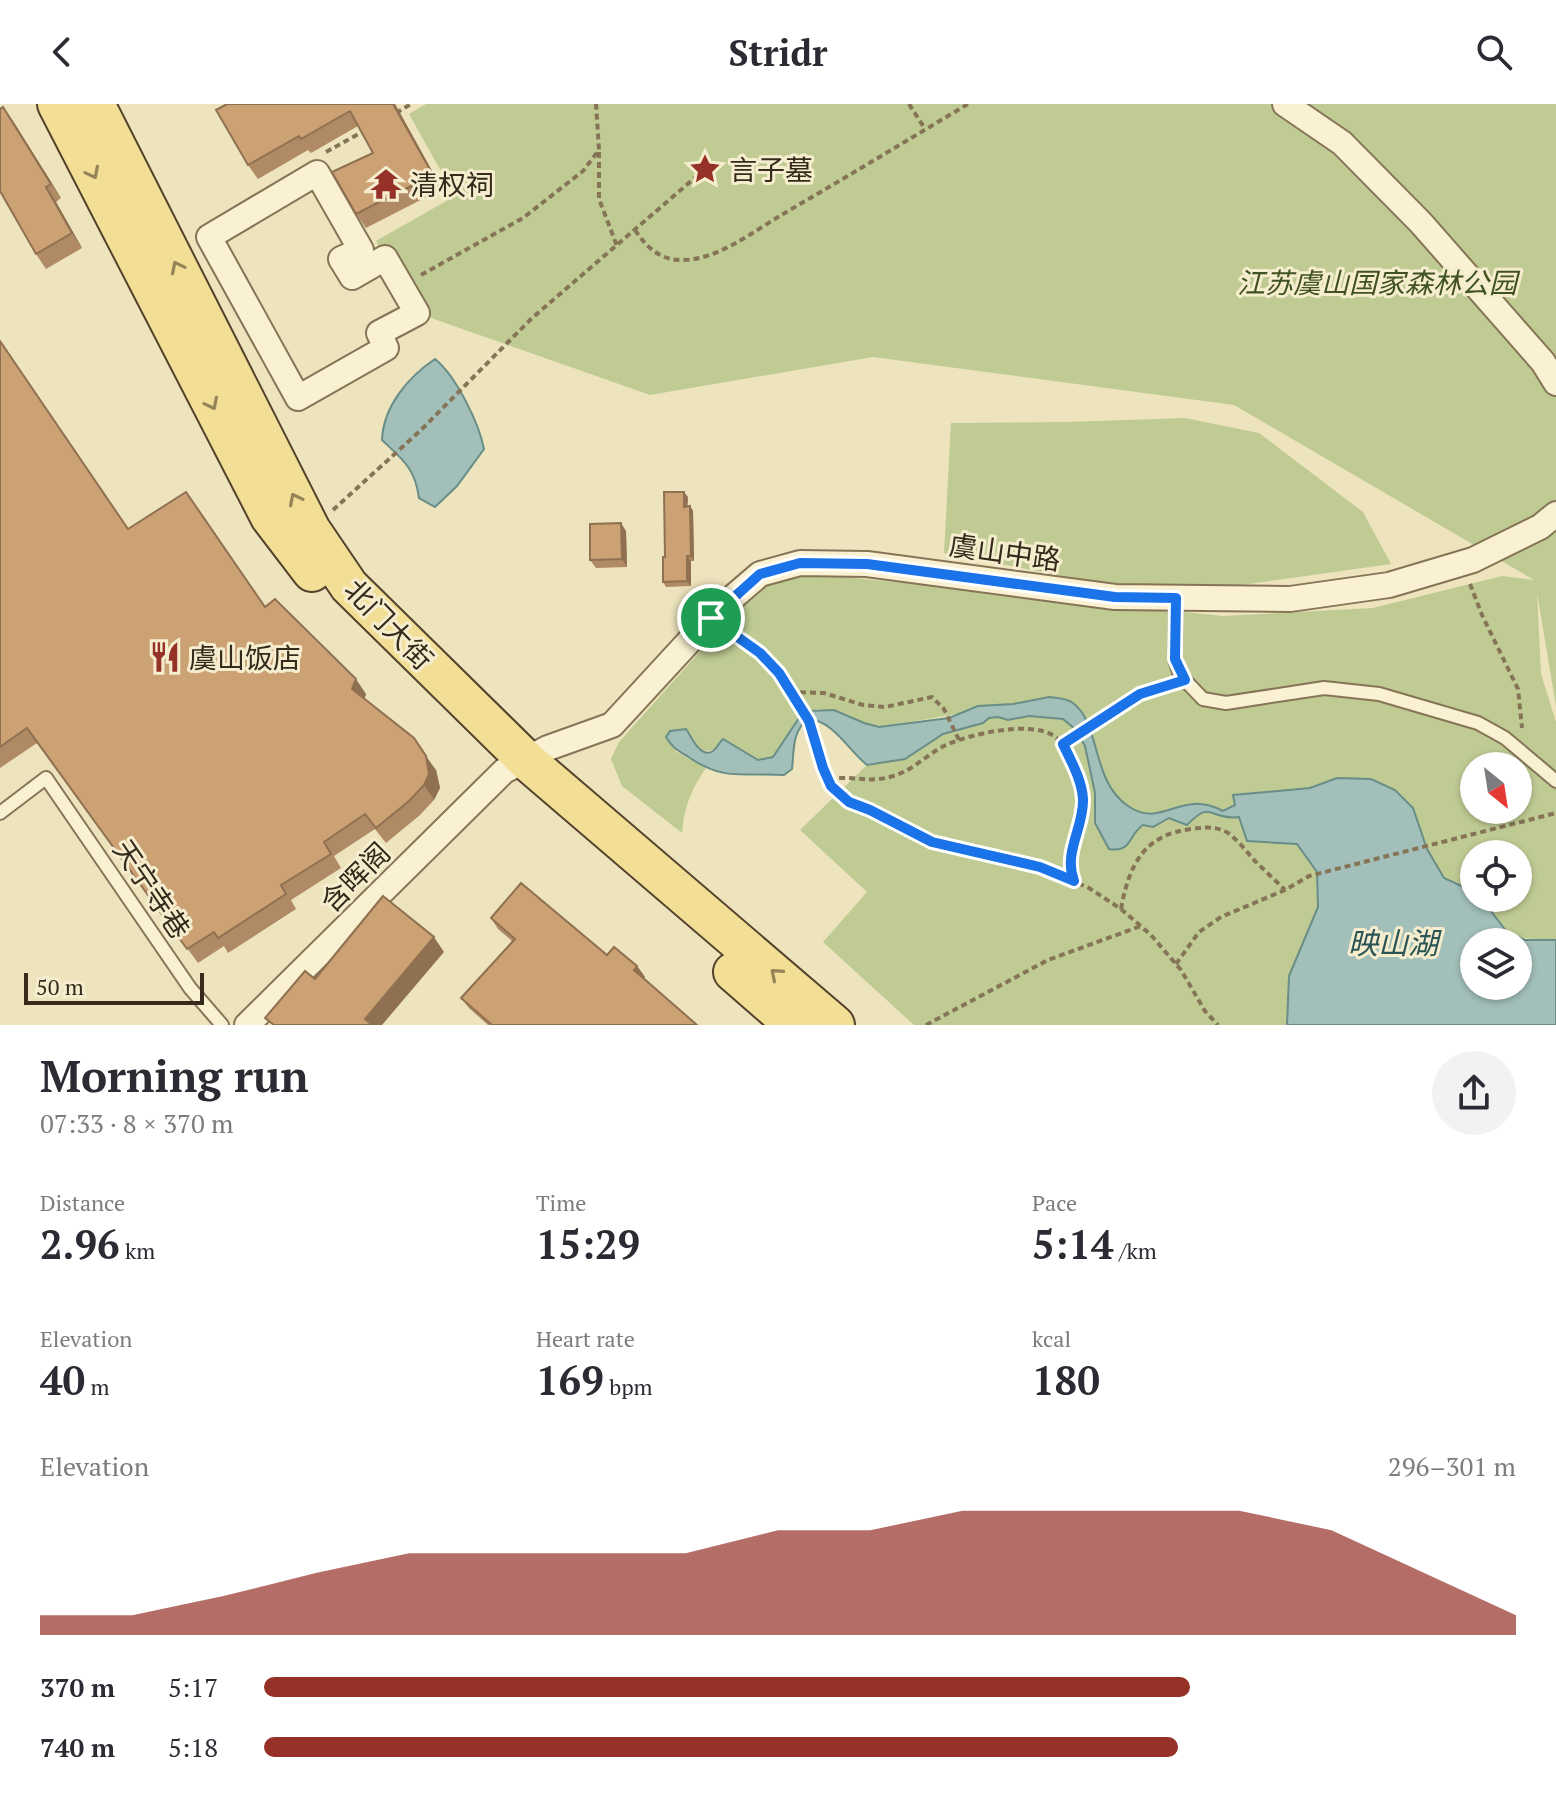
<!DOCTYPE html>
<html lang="en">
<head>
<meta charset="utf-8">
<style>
	body { margin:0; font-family:"PT Serif","Noto Sans SC",serif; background:#f2f2f3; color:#2b2b33; height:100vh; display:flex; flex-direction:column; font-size:30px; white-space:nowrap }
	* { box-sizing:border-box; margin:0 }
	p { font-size:26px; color:#7c7c81 }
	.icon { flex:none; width:44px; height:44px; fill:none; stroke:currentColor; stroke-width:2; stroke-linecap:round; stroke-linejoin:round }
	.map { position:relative; height:921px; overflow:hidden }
	.sheet { display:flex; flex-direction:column; background:#fff; flex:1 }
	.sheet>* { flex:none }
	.needle { width:52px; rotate:150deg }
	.buttons { position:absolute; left:1460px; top:648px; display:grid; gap:16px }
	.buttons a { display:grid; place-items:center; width:72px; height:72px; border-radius:50%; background:#fff; box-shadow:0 2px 6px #0004; font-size:40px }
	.scale { position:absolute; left:24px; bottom:20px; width:180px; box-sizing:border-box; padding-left:8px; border:4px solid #352a1c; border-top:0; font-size:22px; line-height:28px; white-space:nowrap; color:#352a1c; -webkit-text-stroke:6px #f5edce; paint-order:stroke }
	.pin { position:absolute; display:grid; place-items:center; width:68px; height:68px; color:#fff; margin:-34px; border:4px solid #fff; border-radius:50%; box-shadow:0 2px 8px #0007 }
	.round { display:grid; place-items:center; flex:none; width:84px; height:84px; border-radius:42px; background:#f2f2f3 }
	.summary { display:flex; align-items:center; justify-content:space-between; height:136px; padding:0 40px }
	h1 { font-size:44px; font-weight:700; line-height:60px }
	.stats { display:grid; grid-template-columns:repeat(3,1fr); gap:12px; height:136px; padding:8px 40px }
	.stats div { display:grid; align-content:center }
	.stats b { font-size:40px; font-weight:700 }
	.stats small { font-size:22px; font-weight:400 }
	.stats p { font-size:22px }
	.chart { height:224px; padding:16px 40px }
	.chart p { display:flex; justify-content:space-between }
	.chart svg { width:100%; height:144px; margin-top:8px; fill:#953127; opacity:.7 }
	ul { padding:0 40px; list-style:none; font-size:26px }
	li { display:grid; grid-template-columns:128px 96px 1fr; align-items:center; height:60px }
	li i { height:20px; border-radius:10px; background:#953127 }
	header { display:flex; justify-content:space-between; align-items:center; height:104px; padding:0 40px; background:#fff; font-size:36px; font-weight:700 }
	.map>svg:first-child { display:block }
	.green { fill:#bfcb93; fill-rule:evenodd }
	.water { fill:#a2bfb9; stroke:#698d87; stroke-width:2; fill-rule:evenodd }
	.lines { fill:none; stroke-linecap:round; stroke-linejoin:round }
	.lane-casing { stroke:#867457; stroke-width:16 }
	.street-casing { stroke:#867457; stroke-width:28 }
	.primary-casing { stroke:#53422c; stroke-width:42 }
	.path { stroke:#867457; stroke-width:4; stroke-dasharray:6 4; stroke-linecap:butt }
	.lane { stroke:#f9f1d1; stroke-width:12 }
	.street { stroke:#f9f1d1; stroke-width:24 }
	.primary { stroke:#f2de95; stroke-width:38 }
	.wall { fill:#af8a64 }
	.shaded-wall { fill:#8f7151 }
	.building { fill:#cca174; stroke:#8f7151; stroke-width:2 }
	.oneway { stroke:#948458 }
	.route-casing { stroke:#fff; stroke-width:16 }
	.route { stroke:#1a73e8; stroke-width:10 }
	.labels { text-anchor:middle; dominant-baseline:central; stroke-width:6; stroke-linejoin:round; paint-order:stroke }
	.poi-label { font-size:28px; fill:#352a1c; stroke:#f5edce; text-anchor:start }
	.park-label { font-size:28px; font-style:italic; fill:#415222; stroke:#f5edce }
	.street-label { font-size:28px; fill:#352a1c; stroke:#f5edce }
	.water-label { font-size:30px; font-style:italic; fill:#2b5455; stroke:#f5edce }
</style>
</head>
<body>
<header><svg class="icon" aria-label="back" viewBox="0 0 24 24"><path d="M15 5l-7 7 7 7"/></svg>Stridr<svg class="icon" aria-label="search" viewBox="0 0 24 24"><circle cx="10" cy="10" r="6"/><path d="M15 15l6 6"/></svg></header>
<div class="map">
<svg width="1556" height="921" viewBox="0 0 1556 921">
	<rect width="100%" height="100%" fill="#ede4be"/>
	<path class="green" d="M426 0H1556V602L1537 489 1541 570 1556 618V836C1502 836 1512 827 1477 794H1518V750H1474V791L1444 774 1427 745 1413 704 1395 686 1337 674 1310 684 1233 691 1236 701 1223 707C1181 684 1167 722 1135 707 1114 697 1103 674 1098 653 1095 644 1094 631 1088 624 1077 612 1061 603 1049 593L1013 600 978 602 963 609 879 623 819 605 808 607 801 611 773 654 758 656 728 637 717 641 713 646C701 649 698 644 693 634L675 647 706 664C691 685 684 704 682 729L622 682 611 655 619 638 754 487 769 476 806 469 1223 512 1373 504 1502 472 1534 476 1234 301 873 253 650 291 417 209 376 137 455 92 409 10ZM1474 662H1518V706H1474Z
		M1185 314 1259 329 1363 408 1391 460 1242 481 1120 483 944 449 951 319 1067 318Z
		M1029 612C1040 613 1057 612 1067 617 1090 630 1097 694 1095 719L1138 724 1169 714 1178 718 1194 714 1196 709C1214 704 1219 716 1240 713L1247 737 1297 740 1317 768 1318 803 1289 872 1287 921H914L823 838 867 788 800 726 867 661 905 655 932 636 955 625 983 619 989 614 998 613 1008 616Z"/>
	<path class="water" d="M435 255C456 272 479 319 484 345L457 382 435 403 419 394C415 364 403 356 382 336 383 303 408 273 435 255Z
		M1049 593C1057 594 1067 594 1073 599 1101 620 1091 677 1128 702 1163 726 1179 684 1223 707L1235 701 1233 691 1310 684 1337 674 1371 675 1395 686 1413 704 1427 745 1444 774 1468 785 1474 794 1490 806 1507 828 1525 836H1556V921H1287L1289 872 1318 803 1317 768 1297 740 1247 737 1239 713C1208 717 1213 694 1187 721L1169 714 1153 723 1143 721C1128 731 1132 749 1109 745L1095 719V689L1085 642 1076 626 1063 615 1029 612 1008 616 998 613 989 614 983 619 943 630 905 655 867 661C849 647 833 616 808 615 792 627 794 647 792 665L784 671C744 668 726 678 690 654 679 647 673 645 666 633L670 627 686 625C692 633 700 655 713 647 717 644 719 639 723 635L758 656 773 653 801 611 808 607 834 606 864 619 879 623 949 614 978 602 1013 600ZM1518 838V882H1474V838Z"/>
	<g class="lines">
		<defs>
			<path id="lane" d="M1176 494 1175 555 1180 571 1203 595 1226 599 1324 584 1379 590 1478 619 1505 634 1556 677
				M0 709 46 674 190 884 222 921"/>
			<path id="street" d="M1285 0 1342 39 1421 119 1543 258 1556 279
				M317 69 361 146 341 155 352 173 385 154 417 209 379 229 386 244 298 294 209 133Z
				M247 921 504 667 548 644 612 621 718 506 760 470 800 459 867 460 1115 493 1290 495 1389 481 1473 456 1540 423 1556 410"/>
			<path id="primary" d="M57 0 270 413 312 468
				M95 0 311 426 349 482 527 657 835 921
				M733 868 794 921"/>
		</defs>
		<use href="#lane" class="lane-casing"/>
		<use href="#street" class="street-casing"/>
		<use href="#primary" class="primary-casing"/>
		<path class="path" d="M909 0 925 25
			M396 9 411 0
			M326 48 364 27
			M599 48V95L617 142
			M635 126C647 144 661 157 684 156 719 155 754 127 783 110 845 74 906 37 968 0
			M421 171 523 114 583 67 599 46 596 0
			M333 406 421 326 531 215 705 65
			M1470 480 1482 511 1518 585 1522 624
			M728 528 760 549 779 569 809 617 823 664 831 682 849 698 870 706 932 738 1040 763 1089 784 1121 805 1151 831 1181 866 1205 907 1218 921
			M790 588 824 589 863 601 885 603 932 593 944 605 959 636
			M1063 640 1140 590 1167 580
			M832 681 839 674C860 673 871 679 893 672 914 666 927 650 946 641 970 630 1031 616 1054 632 1066 640 1074 662 1079 674 1090 710 1061 743 1074 777
			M1121 805C1129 761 1144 730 1192 725 1206 723 1216 722 1228 729 1238 736 1246 747 1254 756 1264 766 1275 776 1285 786
			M1176 860 1199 828 1221 813 1285 786 1309 772 1556 709
			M926 921 1048 856 1141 822"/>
		<use href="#lane" class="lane"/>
		<use href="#street" class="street"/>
		<use href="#primary" class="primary"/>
	</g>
	<path class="wall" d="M227 0H395L442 85 366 124 356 110 373 49 358 22 311 49 308 46 258 75 248 61Z
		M13 17 61 94 56 98 82 144 46 165 36 150Z
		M0 237 128 425 265 503 366 590 364 594 436 666 440 684 434 696 420 711 386 739 375 725 334 752 341 764 291 796 296 805 228 849 224 842 198 859 37 639 0 664Z
		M688 393 687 402H690L693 407 694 457H691V482L666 483 663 478 665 453Z
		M626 427 627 463 596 464 590 456Z
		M491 814 607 851 637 862 645 873 643 874 697 921H488L469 904 461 894 512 837 498 825Z"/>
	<path class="shaded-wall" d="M393 0H395L442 85 433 71Z
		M3 3 13 17 61 94 51 80Z
		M46 83 56 98 82 144 72 129Z
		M684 388 688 393 687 408 684 403Z
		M690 402 693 407 694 457 691 452Z
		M621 419 626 427 627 463 622 455Z
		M687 452 691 457V482L687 477Z
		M356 575 366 590 363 599 352 585Z
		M426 652 436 666 440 684 434 696 424 681Z
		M434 833 444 848 382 921H369L365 915Z
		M637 862 645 873 641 876 634 866Z"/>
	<path class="building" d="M227 0H393L433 71 356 110 332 68 373 49 350 7 301 35 299 32 248 61 216 6Z
		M3 3 51 80 46 83 72 129 36 150 0 87V5Z
		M0 237 128 425 186 388 265 503 275 495 356 575 352 585 414 634 426 652 429 670 424 681 409 697 376 724 365 710 324 738 331 750 281 781 286 790 218 834 214 828 187 845 27 624 0 643Z
		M664 388H684V403L690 402 691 452H687V477L663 478V453H665Z
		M621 419 622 455 590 456V420Z
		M521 779 607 851 614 843 637 862 634 866 697 921H492L461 894 515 835 491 814Z
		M383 792 434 833 365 915 372 921H274L265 914 305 867 315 875Z"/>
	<defs><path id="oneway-chevron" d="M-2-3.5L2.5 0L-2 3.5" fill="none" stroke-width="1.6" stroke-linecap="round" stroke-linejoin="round" transform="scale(2)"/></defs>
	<g class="oneway">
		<use href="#oneway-chevron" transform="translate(93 69) rotate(63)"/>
		<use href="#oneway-chevron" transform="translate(177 163) rotate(-117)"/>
		<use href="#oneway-chevron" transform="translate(212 300) rotate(63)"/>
		<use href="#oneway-chevron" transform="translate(295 395) rotate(-117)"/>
		<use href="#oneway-chevron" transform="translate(776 870) rotate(-139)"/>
	</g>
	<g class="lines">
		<defs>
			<path id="route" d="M800 459 867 460 1115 493 1176 494 1175 555 1185 576 1140 590 1063 640C1071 657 1082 676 1083 695 1084 724 1063 748 1074 777L1040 763 932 738 870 706 849 698 831 682 823 664 809 617 779 569 760 549 711 514 760 470Z"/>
		</defs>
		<use href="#route" class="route-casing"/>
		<use href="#route" class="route"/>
	</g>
	<defs>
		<symbol id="sight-bare" viewBox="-9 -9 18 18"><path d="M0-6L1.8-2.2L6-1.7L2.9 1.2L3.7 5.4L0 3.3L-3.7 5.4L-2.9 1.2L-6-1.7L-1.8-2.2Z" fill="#953127" stroke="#f5edce" stroke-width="2.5" paint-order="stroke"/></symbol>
		<symbol id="temple-bare" viewBox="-9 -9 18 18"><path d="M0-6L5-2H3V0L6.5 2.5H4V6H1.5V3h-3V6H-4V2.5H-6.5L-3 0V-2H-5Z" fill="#953127" stroke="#f5edce" stroke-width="2.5" paint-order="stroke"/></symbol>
		<symbol id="restaurant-bare" viewBox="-9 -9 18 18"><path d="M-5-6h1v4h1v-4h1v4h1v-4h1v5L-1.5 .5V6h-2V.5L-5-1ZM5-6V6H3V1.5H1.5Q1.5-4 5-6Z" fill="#953127" stroke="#f5edce" stroke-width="2.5" paint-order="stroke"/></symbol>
	</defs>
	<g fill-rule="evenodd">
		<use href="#sight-bare" x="683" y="43" width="44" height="44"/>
		<use href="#temple-bare" x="364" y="58" width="44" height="44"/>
		<use href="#restaurant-bare" x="143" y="531" width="44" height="44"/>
	</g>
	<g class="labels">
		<g class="poi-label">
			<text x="729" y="65">言子墓</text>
			<text x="410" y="80">清权祠</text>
			<text x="189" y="553">虞山饭店</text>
		</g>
		<g class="park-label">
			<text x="1377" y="178">江苏虞山国家森林公园</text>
		</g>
		<g class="street-label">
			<text transform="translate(1005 448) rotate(8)">虞山中路</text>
			<text transform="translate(389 520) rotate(46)">北门大街</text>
			<text transform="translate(355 773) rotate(-45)">含晖阁</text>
			<text transform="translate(152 785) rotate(56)">天宁寺巷</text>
		</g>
		<g class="water-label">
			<text x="1393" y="839">映山湖</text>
		</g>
	</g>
</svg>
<div class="buttons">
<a><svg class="needle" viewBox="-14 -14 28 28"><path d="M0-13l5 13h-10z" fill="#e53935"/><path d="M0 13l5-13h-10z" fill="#7c7c81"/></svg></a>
<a><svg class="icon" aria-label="locate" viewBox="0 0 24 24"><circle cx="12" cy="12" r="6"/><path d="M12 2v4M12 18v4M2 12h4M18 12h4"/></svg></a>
<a><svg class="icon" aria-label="layers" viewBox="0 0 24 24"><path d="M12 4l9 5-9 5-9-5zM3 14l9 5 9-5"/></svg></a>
</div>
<div class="scale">50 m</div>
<div class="pin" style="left:711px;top:514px;background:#1e9e55"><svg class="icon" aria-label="arrive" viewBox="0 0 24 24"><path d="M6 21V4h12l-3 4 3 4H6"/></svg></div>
</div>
<section class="sheet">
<div class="summary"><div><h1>Morning run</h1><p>07:33 · 8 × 370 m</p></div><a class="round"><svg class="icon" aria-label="share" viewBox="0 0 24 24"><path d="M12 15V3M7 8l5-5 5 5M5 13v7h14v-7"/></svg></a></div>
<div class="stats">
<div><p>Distance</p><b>2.96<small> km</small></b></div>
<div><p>Time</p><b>15:29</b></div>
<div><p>Pace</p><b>5:14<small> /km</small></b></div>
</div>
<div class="stats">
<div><p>Elevation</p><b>40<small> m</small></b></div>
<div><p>Heart rate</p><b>169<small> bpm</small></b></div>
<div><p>kcal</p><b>180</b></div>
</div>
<div class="chart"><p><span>Elevation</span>296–301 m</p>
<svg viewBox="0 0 160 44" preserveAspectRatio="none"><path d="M0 44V38L10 38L20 32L30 25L40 19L50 19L60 19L70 19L80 12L90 12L100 6L110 6L120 6L130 6L140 12L150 25L160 38V44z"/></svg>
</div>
<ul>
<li><b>370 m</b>5:17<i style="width:74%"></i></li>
<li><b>740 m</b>5:18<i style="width:73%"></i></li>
</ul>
</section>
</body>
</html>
